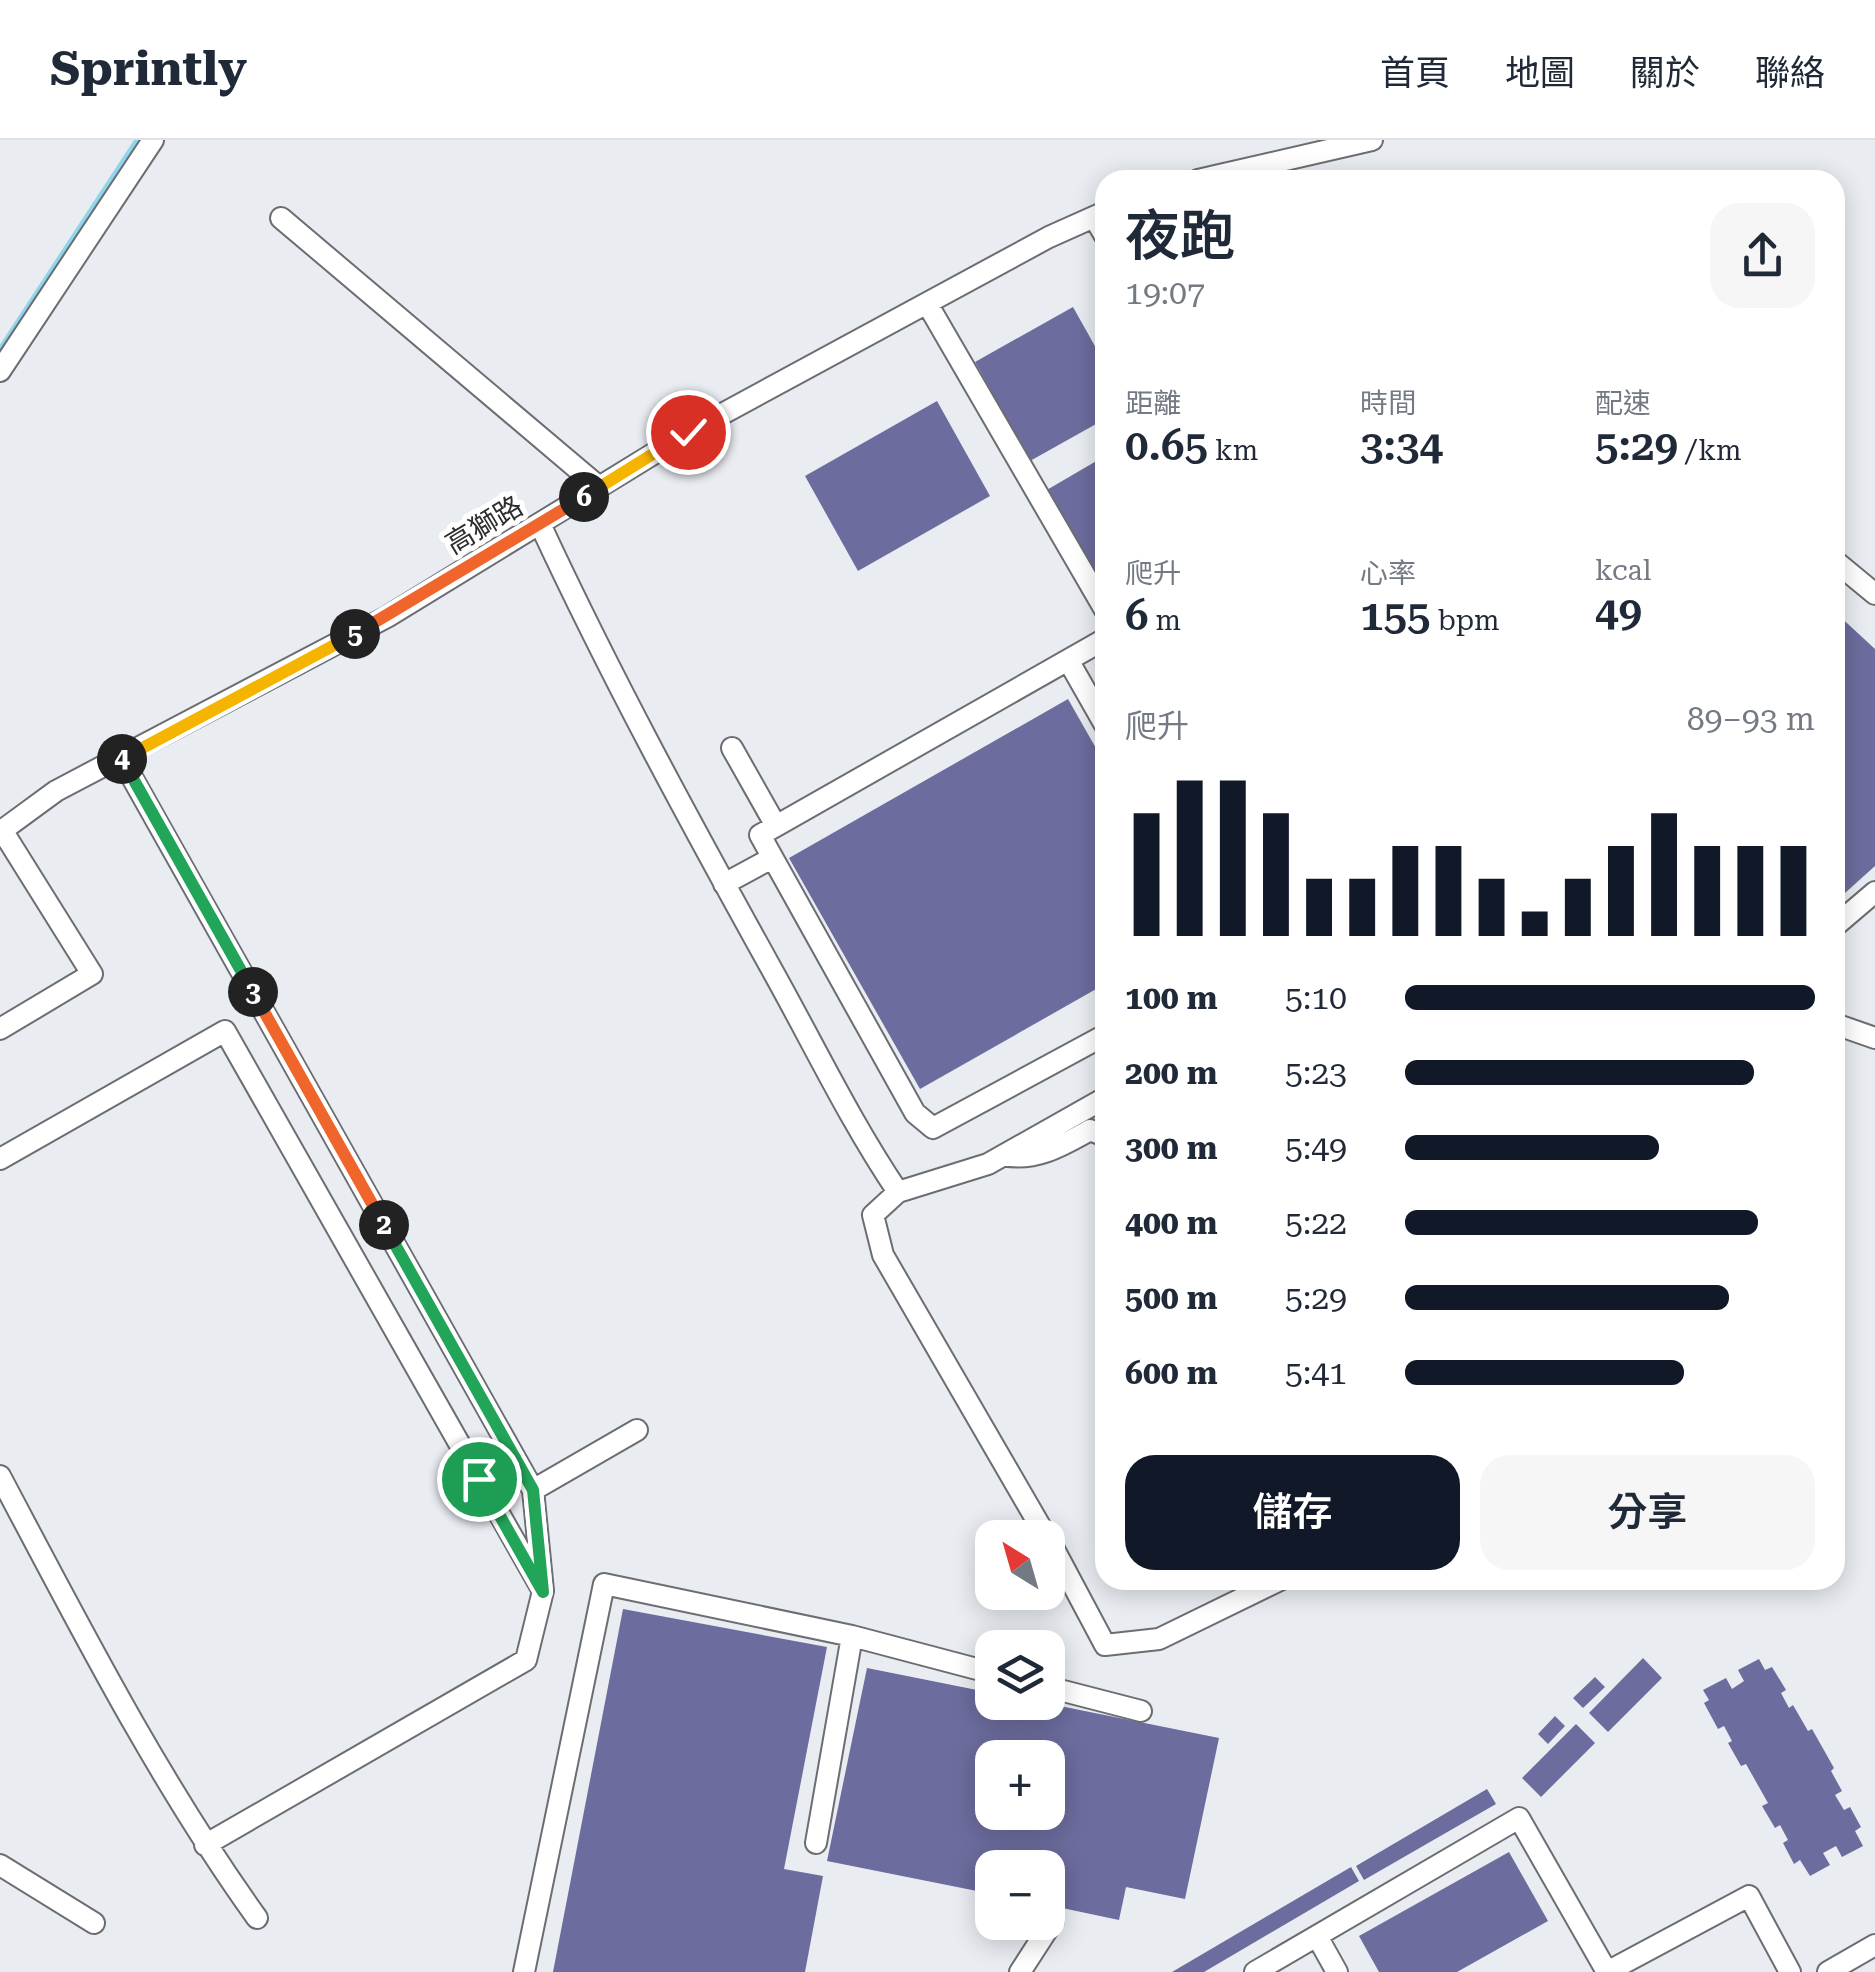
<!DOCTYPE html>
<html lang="zh-TW">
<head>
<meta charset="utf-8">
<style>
	body { margin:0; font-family:"Roboto Serif","Noto Sans TC",serif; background:#f6f6f7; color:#1f2937; height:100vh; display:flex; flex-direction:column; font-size:38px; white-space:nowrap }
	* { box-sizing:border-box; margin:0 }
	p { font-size:32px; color:#747a83 }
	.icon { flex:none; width:55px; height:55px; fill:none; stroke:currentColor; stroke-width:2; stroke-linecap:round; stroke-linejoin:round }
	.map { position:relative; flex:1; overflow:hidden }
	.panel { position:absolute; left:1095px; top:30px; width:750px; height:1420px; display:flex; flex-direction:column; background:#fff; border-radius:30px; box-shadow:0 5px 25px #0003 }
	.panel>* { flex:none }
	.needle { width:65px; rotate:323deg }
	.tools { position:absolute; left:975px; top:1380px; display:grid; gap:20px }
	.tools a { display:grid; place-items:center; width:90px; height:90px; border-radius:20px; background:#fff; box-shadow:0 5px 25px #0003; font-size:50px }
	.pin { position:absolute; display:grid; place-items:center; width:85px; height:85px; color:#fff; margin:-42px; border:5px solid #fff; border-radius:50%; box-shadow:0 2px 10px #0007 }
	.km { position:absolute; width:50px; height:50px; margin:-25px; border-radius:50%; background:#222; color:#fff; font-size:28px; line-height:50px; text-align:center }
	.round { display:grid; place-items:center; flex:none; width:105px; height:105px; border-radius:30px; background:#f6f6f7 }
	.summary { display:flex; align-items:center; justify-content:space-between; height:170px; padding:0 30px }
	h1 { font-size:55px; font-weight:600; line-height:75px }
	.stats { display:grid; grid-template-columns:repeat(3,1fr); gap:15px; height:170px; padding:10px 30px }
	.stats div { display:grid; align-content:center }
	.stats b { font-size:42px; font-weight:600 }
	.stats small { font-size:28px; font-weight:400 }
	.stats p { font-size:28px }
	.chart { height:280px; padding:20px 30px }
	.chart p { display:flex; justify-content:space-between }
	.chart svg { width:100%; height:180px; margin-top:10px; stroke:#111827; stroke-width:6 }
	.action { display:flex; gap:20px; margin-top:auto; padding:20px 30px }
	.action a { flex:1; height:115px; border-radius:30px; background:#111827; color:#fff; font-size:40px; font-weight:600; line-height:115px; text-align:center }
	.action a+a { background:#f6f6f7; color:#1f2937 }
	ul { padding:0 30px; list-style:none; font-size:32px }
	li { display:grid; grid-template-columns:160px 120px 1fr; align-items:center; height:75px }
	li i { height:25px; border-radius:12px; background:#111827 }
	header { display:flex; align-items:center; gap:60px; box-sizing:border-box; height:140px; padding:0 50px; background:#fff; border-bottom:2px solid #e0e1e3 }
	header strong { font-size:48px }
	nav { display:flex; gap:55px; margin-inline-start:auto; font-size:35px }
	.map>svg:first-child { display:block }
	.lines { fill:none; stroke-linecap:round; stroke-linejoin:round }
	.stream { stroke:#8ed6ec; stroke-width:5 }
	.building { fill:#6c6c9e; fill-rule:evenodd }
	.minor-casing { stroke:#6b6d72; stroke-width:24 }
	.minor { stroke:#fff; stroke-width:20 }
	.split-1-casing { stroke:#fff; stroke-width:20 }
	.split-2-casing { stroke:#fff; stroke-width:20 }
	.split-3-casing { stroke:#fff; stroke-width:20 }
	.split-4-casing { stroke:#fff; stroke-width:20 }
	.split-5-casing { stroke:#fff; stroke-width:20 }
	.split-6-casing { stroke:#fff; stroke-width:20 }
	.split-7-casing { stroke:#fff; stroke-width:20 }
	.split-1 { stroke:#22a559; stroke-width:12 }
	.split-2 { stroke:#22a559; stroke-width:12 }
	.split-3 { stroke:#f0652b; stroke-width:12 }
	.split-4 { stroke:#22a559; stroke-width:12 }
	.split-5 { stroke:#f5b400; stroke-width:12 }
	.split-6 { stroke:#f0652b; stroke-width:12 }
	.split-7 { stroke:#f5b400; stroke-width:12 }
	.labels { text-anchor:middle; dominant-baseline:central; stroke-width:10; stroke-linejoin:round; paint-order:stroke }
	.street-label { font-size:28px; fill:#2d2e30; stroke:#fff }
</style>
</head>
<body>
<header>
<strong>Sprintly</strong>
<nav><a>首頁</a><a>地圖</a><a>關於</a><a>聯絡</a></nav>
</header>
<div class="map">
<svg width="1875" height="1832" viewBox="0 0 1875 1832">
	<rect width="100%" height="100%" fill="#e9ecf1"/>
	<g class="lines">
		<path class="stream" d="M0 209 137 0"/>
	</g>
	<path class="building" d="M1073 167 1105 224V279L1030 321 975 222Z
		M937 261 990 356 858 431 805 336Z
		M1105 316V454L1045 351Z
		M1835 472 1875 509V726L1835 762Z
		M1068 559 1105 624V844L920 949 789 718Z
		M623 1469 827 1507 784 1729 823 1736 805 1832H553Z
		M1643 1518 1662 1538 1608 1592 1589 1573Z
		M1759 1519 1765 1530 1772 1527 1786 1550 1781 1553 1789 1568 1793 1565 1808 1591 1812 1589 1834 1628 1831 1631 1842 1651 1835 1655 1844 1670 1850 1667 1861 1687 1855 1691 1863 1706 1842 1717 1836 1706 1823 1713 1830 1725 1810 1736 1800 1720 1794 1724 1783 1703 1788 1700 1780 1685 1775 1688 1762 1666 1768 1663 1746 1624 1741 1626 1728 1603 1732 1601 1724 1586 1718 1589 1704 1563 1709 1560 1703 1550 1726 1538 1732 1549 1744 1541 1738 1530Z
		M867 1528 992 1553V1562H1040L1219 1598 1185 1759 1126 1747 1119 1780 1048 1765V1728H992V1754L827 1721ZM992 1618H1048V1672H992Z
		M1595 1537 1605 1547 1583 1568 1573 1558Z
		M1555 1576 1565 1586 1548 1604 1538 1594Z
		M1576 1584 1595 1603 1541 1657 1522 1638Z
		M1487 1649 1496 1664 1364 1740 1356 1726Z
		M1509 1712 1548 1781 1457 1832H1379L1359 1796Z
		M1351 1727 1359 1741 1204 1832H1172Z"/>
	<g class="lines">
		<defs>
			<path id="minor" d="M1198 40 1372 0
				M1094 77 1105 96
				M281 78 599 347
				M928 165 1105 470
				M0 231 153 0
				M540 384C610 535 690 682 771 828 813 903 850 981 898 1052L873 1075 883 1115 1047 1398
				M1835 421 1875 454
				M1068 520 1105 585
				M732 608 776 686 1105 499
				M120 616 533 1350 637 1290
				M776 686 760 695 915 973 933 988 1105 895
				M0 692 56 651 387 477 689 292 1049 97 1105 72
				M724 744 772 718
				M1835 786 1875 752
				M1835 884 1875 898
				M0 889 92 834 2 690
				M1004 1015C1035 1022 1063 1005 1090 990L1105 996
				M0 1019 225 891 543 1451
				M898 1052 988 1024 1105 958
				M0 1336C80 1487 158 1640 257 1778
				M1048 1398 1105 1505 1159 1499 1280 1440
				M1048 1547 1141 1571
				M816 1703 852 1496
				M205 1705 526 1520 543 1451 533 1350
				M0 1725 94 1783
				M1318 1798 1337 1832
				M524 1832 604 1444 852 1496 992 1533
				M1020 1832 1053 1781
				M1255 1832 1519 1678 1607 1832 1749 1756 1790 1832
				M1828 1832 1875 1805"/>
		</defs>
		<use href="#minor" class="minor-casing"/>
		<use href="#minor" class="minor"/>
	</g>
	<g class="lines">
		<defs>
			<path id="split-1" d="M479 1339 543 1452 533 1350 515 1318"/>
			<path id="split-2" d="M384 1085 515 1318"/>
			<path id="split-3" d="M253 852 384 1085"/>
			<path id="split-4" d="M122 619 253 852"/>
			<path id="split-5" d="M122 619 355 494"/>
			<path id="split-6" d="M355 494 584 357"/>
			<path id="split-7" d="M584 357 688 292"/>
		</defs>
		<use href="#split-1" class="split-1-casing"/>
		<use href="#split-2" class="split-2-casing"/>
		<use href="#split-3" class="split-3-casing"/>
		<use href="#split-4" class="split-4-casing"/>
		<use href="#split-5" class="split-5-casing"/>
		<use href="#split-6" class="split-6-casing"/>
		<use href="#split-7" class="split-7-casing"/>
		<use href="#split-1" class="split-1"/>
		<use href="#split-2" class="split-2"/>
		<use href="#split-3" class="split-3"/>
		<use href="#split-4" class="split-4"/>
		<use href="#split-5" class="split-5"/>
		<use href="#split-6" class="split-6"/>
		<use href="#split-7" class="split-7"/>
	</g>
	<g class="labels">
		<g class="street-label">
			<text transform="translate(484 385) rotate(-31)">高獅路</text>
		</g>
	</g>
</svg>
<div class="tools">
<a><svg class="needle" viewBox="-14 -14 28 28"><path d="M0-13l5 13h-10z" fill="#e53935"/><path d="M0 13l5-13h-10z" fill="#747a83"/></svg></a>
<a><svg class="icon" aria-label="layers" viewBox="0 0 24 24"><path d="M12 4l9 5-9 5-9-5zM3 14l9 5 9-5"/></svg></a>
<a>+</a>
<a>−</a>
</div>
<div class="pin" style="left:479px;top:1339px;background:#1e9e55"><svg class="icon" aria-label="arrive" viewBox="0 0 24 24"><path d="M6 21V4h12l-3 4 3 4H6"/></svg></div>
<div class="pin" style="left:688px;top:292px;background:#d93025"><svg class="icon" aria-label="check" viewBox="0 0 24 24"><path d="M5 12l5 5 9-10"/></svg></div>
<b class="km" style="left:384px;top:1085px">2</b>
<b class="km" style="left:253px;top:852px">3</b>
<b class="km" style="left:122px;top:619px">4</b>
<b class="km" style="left:355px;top:494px">5</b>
<b class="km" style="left:584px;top:357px">6</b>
<section class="panel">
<div class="summary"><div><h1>夜跑</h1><p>19:07</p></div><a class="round"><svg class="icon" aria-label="share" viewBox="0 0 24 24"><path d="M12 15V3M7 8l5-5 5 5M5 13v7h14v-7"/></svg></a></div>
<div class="stats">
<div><p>距離</p><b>0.65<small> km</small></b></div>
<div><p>時間</p><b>3:34</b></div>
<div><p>配速</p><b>5:29<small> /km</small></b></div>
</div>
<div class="stats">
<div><p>爬升</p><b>6<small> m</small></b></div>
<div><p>心率</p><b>155<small> bpm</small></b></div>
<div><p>kcal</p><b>49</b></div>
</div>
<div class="chart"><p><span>爬升</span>89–93 m</p>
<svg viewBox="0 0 160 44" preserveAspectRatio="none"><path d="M5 44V14M15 44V6M25 44V6M35 44V14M45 44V30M55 44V30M65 44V22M75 44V22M85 44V30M95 44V38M105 44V30M115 44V22M125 44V14M135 44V22M145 44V22M155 44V22"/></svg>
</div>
<ul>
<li><b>100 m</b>5:10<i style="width:100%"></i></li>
<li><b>200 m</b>5:23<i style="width:85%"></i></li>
<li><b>300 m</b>5:49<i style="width:62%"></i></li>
<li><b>400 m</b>5:22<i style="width:86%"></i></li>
<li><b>500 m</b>5:29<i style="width:79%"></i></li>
<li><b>600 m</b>5:41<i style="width:68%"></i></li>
</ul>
<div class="action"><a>儲存</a><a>分享</a></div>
</section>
</div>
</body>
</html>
